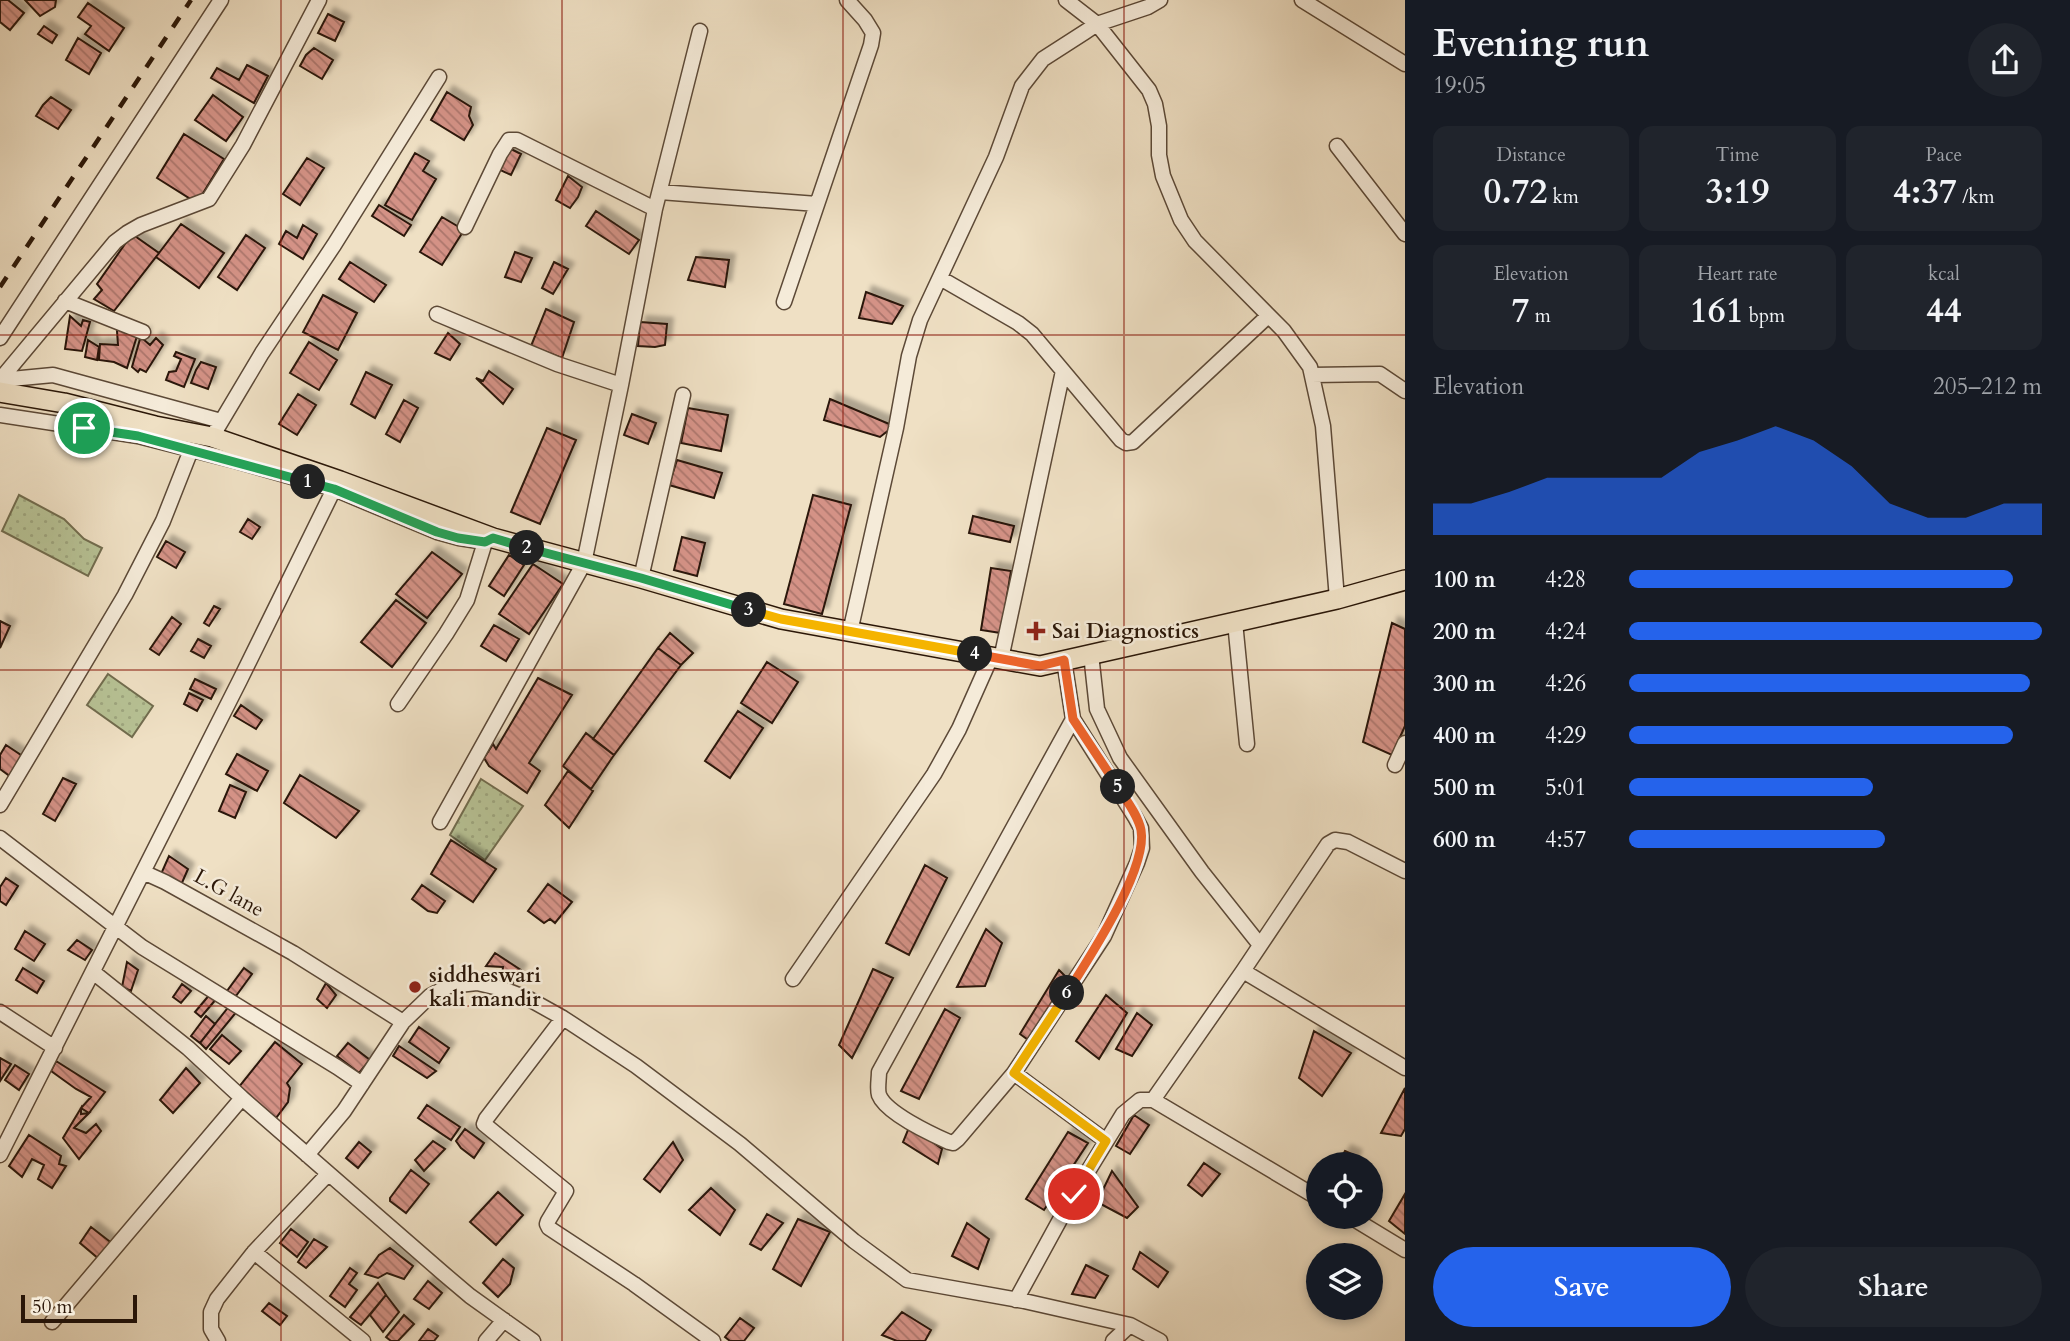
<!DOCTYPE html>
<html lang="en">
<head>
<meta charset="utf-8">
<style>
	body { margin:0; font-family:Cardo,serif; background:#20242c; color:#f1f3f6; height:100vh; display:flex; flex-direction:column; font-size:26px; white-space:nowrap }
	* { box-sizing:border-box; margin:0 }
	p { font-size:23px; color:#9ea1a6 }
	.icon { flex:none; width:38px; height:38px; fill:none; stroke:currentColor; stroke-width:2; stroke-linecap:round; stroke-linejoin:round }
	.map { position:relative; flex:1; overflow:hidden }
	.panel { display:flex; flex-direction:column; background:#171b24; width:665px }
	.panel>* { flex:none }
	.tools { position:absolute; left:1306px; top:1152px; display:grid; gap:14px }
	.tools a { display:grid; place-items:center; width:77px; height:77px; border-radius:50%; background:#171b24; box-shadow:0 4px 10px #0003; font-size:35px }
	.scale { position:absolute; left:21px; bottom:18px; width:116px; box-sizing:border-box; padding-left:7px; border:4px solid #2b1708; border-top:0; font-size:19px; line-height:24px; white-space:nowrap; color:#2b1708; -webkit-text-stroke:5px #f5ebd9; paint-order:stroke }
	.pin { position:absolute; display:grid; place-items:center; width:60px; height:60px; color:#fff; margin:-30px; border:4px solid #fff; border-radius:50%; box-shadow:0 2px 7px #0007 }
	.km { position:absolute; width:35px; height:35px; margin:-18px; border-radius:50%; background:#222; color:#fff; font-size:19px; line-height:35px; text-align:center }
	.round { display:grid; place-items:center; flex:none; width:74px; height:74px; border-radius:37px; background:#20242c }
	.overview { display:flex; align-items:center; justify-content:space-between; height:119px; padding:0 28px }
	h1 { font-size:38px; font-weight:800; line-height:52px }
	.figures { display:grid; grid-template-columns:repeat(3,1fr); gap:10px; height:119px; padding:7px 28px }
	.figures div { display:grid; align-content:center; border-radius:14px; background:#20242c; text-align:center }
	.figures b { font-size:35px; font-weight:800 }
	.figures small { font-size:19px; font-weight:400 }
	.figures p { font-size:19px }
	.chart { height:196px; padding:14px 28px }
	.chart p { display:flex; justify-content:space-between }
	.chart svg { width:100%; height:126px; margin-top:7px; fill:#2563eb; opacity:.7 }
	.button { display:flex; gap:14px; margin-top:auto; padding:14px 28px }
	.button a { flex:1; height:80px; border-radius:42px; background:#2563eb; color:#fff; font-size:28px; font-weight:800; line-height:80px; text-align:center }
	.button a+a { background:#20242c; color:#f1f3f6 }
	ul { padding:0 28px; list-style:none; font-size:23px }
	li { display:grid; grid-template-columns:112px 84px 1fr; align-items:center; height:52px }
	li i { height:18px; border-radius:9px; background:#2563eb }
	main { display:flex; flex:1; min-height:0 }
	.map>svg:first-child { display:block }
	.park { fill:url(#park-dots); stroke:#716c4e; stroke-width:2 }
	.building { fill:url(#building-back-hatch); stroke:#2b1708; stroke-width:2; filter:url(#shadow) }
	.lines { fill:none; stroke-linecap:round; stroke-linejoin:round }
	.minor-casing { stroke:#5c4937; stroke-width:17 }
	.major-casing { stroke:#2b1708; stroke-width:22 }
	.minor { stroke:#f5ebd9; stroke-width:14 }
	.major { stroke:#efe0c4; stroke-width:19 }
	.rail { stroke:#2b1708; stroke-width:4.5; stroke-dasharray:12 12; stroke-linecap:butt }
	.split-1-casing { stroke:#fff; stroke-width:14 }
	.split-2-casing { stroke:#fff; stroke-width:14 }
	.split-3-casing { stroke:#fff; stroke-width:14 }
	.split-4-casing { stroke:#fff; stroke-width:14 }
	.split-5-casing { stroke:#fff; stroke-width:14 }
	.split-6-casing { stroke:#fff; stroke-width:14 }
	.split-7-casing { stroke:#fff; stroke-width:14 }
	.split-1 { stroke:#22a559; stroke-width:9 }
	.split-2 { stroke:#22a559; stroke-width:9 }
	.split-3 { stroke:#22a559; stroke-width:9 }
	.split-4 { stroke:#f5b400; stroke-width:9 }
	.split-5 { stroke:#f0652b; stroke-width:9 }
	.split-6 { stroke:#f0652b; stroke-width:9 }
	.split-7 { stroke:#f5b400; stroke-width:9 }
	.grid { fill:none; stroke:#8f2418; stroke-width:2; stroke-opacity:0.55 }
	.poi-dot { fill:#8f2418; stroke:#f5ebd9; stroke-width:2.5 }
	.labels { text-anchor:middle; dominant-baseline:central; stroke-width:5; stroke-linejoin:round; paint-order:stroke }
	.poi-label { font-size:21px; font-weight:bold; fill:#2b1708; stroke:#f5ebd9; text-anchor:start }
	.street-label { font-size:21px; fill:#2b1708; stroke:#f5ebd9 }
</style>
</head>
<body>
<main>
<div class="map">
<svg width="1405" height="1341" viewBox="0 0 1405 1341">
	<defs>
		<pattern id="park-dots" width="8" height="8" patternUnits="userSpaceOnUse" patternTransform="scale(1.75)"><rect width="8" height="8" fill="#b7c295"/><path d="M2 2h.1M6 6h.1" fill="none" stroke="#9ea67f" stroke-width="1.8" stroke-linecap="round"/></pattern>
		<pattern id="building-back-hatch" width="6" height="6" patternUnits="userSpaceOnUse" patternTransform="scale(1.75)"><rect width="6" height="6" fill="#d49286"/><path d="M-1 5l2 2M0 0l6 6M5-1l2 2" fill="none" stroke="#ac766c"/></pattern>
		<filter id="shadow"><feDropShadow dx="6" dy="-6" stdDeviation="2" flood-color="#0004"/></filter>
	</defs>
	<rect width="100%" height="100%" fill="#efe0c4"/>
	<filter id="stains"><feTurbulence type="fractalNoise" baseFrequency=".00286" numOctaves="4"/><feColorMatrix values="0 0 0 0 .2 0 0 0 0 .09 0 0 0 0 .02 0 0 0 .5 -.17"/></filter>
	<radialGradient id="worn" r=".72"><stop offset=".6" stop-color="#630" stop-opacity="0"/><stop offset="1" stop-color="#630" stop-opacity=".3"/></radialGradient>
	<path class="park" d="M19 495 64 519 84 539 102 548 88 576 2 531Z
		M108 674 153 706 132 737 87 705Z
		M481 779 523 806 485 860 450 835Z"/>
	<path class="building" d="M0 0H8L24 13 10 30 0 22Z
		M25 0H56L55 7 40 16Z
		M88 3 124 28 109 51 85 34 91 26 78 17Z
		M328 14 344 22 335 41 318 33Z
		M44 26 57 35 52 43 38 34Z
		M78 38 101 53 89 74 66 60Z
		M314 48 333 60 322 79 300 66 306 55Z
		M247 65 268 76 254 103 211 78 217 68 239 80Z
		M447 92 471 107 469 116 473 125 464 140 431 120Z
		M213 95 243 117 226 141 195 120Z
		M51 97 71 110 58 129 36 116 43 105Z
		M184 134 224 159 197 203 157 178Z
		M507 147 521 154 511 175 498 169Z
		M415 153 429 161 423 171 436 179 412 220 385 205Z
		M307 158 324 168 300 205 283 194Z
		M568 176 582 187 578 197 570 208 556 200Z
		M379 205 411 225 404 236 372 216Z
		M596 211 639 240 629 254 586 226Z
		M442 217 464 230 442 265 420 252Z
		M181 224 224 253 199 288 156 257Z
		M303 225 317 234 303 259 279 244 286 231 297 238Z
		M132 234 159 253 114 311 94 299 102 290 97 284Z
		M246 235 265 248 237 290 218 277Z
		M515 252 532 258 521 282 505 277Z
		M696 257 729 260 725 287 688 280Z
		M350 262 386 285 374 302 339 279Z
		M554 262 568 269 553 294 542 288Z
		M866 292 903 306 892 324 859 318Z
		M323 295 357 313 338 350 303 332Z
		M546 309 574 322 562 358 531 346Z
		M70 316 81 326 83 320 90 322 82 351 65 349Z
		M640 322 667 324 665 345 655 347 638 346Z
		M121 326 137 336 127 368 114 362 99 360 100 344 118 345 117 331Z
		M145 332 143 339 150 345 156 338 163 345 146 372 140 369 138 372 132 367 140 339Z
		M448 333 460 344 450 360 435 353Z
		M88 340 99 347 97 360 85 357Z
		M309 342 337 360 319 390 290 373Z
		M176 352 195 359 184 387 166 380 169 372 176 371 181 359 174 356Z
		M201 362 216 367 208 389 191 383 196 370Z
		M489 371 513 389 503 404 476 378 483 381Z
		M366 372 392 385 375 418 351 404Z
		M298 394 316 405 297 435 279 424Z
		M830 399 894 426 880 437 824 420Z
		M404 400 418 408 400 442 386 434Z
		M688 408 728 415 721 451 681 443Z
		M632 414 656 423 648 444 624 435Z
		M547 428 576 440 540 524 511 512Z
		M677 460 722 473 714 498 669 485Z
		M813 495 851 505 822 614 784 604Z
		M973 516 1014 526 1010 542 969 533Z
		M248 519 260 527 252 539 240 532Z
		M682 537 705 543 697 576 674 570Z
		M166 541 185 552 176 568 157 557Z
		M432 552 462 574 427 618 396 594Z
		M509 555 524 565 504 596 489 586Z
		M533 564 563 584 529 634 499 614Z
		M991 568 1011 571 1001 633 981 630Z
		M396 600 426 623 392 667 361 642Z
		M214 606 220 609 209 626 204 623Z
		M172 617 181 624 159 655 150 649Z
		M0 621 10 626 0 648Z
		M1392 623 1405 629V726L1392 755 1363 742Z
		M494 625 519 639 506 661 481 646Z
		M670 633 693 653 681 665 658 648Z
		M198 639 211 646 204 658 191 651Z
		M658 648 681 665 614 755 593 739Z
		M767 662 798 682 772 723 741 703Z
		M538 678 572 695 529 763 540 771 527 793 489 766 484 758 493 744 496 749Z
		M195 679 216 689 211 699 190 689Z
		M189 693 203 700 197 711 184 704Z
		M241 705 262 720 256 729 234 716Z
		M738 711 763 728 730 778 705 761Z
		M586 733 614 755 591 789 563 766Z
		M6 745 24 757 11 777 0 769V755Z
		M237 754 268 771 257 791 226 774Z
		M568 771 593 791 569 828 545 805Z
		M300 775 359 811 336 838 284 803Z
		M63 778 76 784 55 821 43 814Z
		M230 785 246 792 235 818 219 811Z
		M451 840 496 869 473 902 431 874Z
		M169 856 188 869 181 885 161 874Z
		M925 865 947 878 909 955 886 943Z
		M6 878 18 886 6 905 0 901V887Z
		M548 884 572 902 555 923 550 919 544 923 528 911Z
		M422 885 445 901 437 913 428 911 412 899Z
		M986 929 1002 943 985 986 957 987Z
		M25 931 45 944 34 961 15 949Z
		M77 940 92 950 85 960 68 950Z
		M495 953 521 970 513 983 502 976 503 967 486 966Z
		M127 962 138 970 131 991 122 987Z
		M23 968 44 981 37 993 16 980Z
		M244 968 252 974 236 996 227 991Z
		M873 969 893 978 852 1058 839 1045Z
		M1059 970 1067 978 1031 1042 1020 1034Z
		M326 983 336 995 327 1008 317 999Z
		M182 984 191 991 181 1003 173 997Z
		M211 993 217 998 201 1017 195 1012Z
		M1106 995 1127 1013 1099 1059 1076 1041Z
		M230 1005 238 1010 206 1049 200 1043Z
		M945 1009 960 1018 919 1099 901 1091Z
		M1137 1013 1152 1025 1132 1056 1116 1049Z
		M206 1016 215 1024 200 1043 191 1036Z
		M419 1027 449 1048 439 1063 409 1042Z
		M1314 1031 1351 1053 1322 1096 1299 1078Z
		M222 1035 241 1051 229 1064 210 1049Z
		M275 1042 302 1064 287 1083 290 1088 288 1102 276 1118 238 1088Z
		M348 1043 370 1060 359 1073 337 1056Z
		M399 1046 436 1071 427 1078 393 1056Z
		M0 1058 11 1064 0 1081Z
		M56 1061 105 1092 89 1113 81 1108 91 1097 76 1089 51 1071Z
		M15 1065 29 1074 19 1090 5 1080Z
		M186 1068 200 1083 173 1113 160 1100Z
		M1405 1088V1129L1401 1136 1381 1133Z
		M427 1105 460 1127 451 1140 418 1118Z
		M81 1108V1114L89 1113 74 1128 86 1133 96 1124 101 1131 79 1159 63 1138Z
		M1134 1115 1149 1125 1130 1154 1116 1146Z
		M910 1125 942 1149 938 1164 903 1142Z
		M465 1129 484 1143 474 1158 461 1148 456 1141Z
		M1068 1132 1088 1143 1044 1210 1026 1199Z
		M29 1135 61 1156 59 1164 66 1166 52 1188 38 1179 44 1165 32 1159 22 1177 9 1166Z
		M433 1141 445 1149 424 1171 415 1160Z
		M359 1142 371 1152 358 1168 346 1158Z
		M673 1142 683 1160 660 1192 644 1179Z
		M1345 1151 1356 1156 1352 1164H1338Z
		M1204 1163 1220 1174 1202 1196 1188 1185Z
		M411 1170 429 1184 406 1213 390 1201V1198Z
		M1112 1171 1138 1207 1127 1218 1097 1202Z
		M711 1188 735 1210 720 1235 689 1210Z
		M498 1192 523 1215 496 1245 470 1222Z
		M1405 1194V1234L1389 1221Z
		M767 1214 783 1223 761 1250 750 1244Z
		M798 1219 830 1232 801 1286 773 1269Z
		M967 1223 989 1239 978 1269 952 1256Z
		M91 1227 113 1244 99 1259 80 1243Z
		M291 1229 308 1242 297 1257 280 1243Z
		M314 1239 327 1247 306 1268 298 1262Z
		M390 1248 413 1266 404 1279 387 1273 378 1278 365 1274 379 1255Z
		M1140 1252 1168 1272 1158 1287 1133 1269Z
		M503 1259 514 1268 510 1284 498 1297 483 1283Z
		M1086 1265 1108 1276 1095 1298 1072 1294Z
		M350 1268 357 1273 349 1284 357 1290 345 1307 330 1296Z
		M428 1281 442 1293 429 1309 414 1299Z
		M378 1283 386 1295 361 1325 350 1317Z
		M386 1295 399 1312 383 1332 370 1315Z
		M269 1303 287 1316 280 1325 262 1311Z
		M902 1312 931 1330 925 1341H897L882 1335Z
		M404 1315 414 1324 398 1341H391L386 1337Z
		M740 1318 754 1328 744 1341H730L725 1337Z
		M428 1329 438 1336 434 1341H419Z"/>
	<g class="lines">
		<defs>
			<path id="minor" d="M1066 0 1097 24 1149 90 1155 104 1159 126V155L1163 176 1181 220 1195 241 1284 331 1310 367 1323 426 1337 599
				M1302 0 1405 64
				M1337 146 1405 234
				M660 192 817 204
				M465 227 500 154 509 140H517L655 209
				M940 278 1018 323 1032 334 1121 440 1126 443 1133 442 1268 316
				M65 301 143 332
				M784 302 871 45 873 33 865 20 847 0
				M437 314 557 364 621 385
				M0 338 221 0
				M1312 375 1380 374 1405 391
				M0 380 115 242 127 233 141 225 209 199 243 145 319 0
				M0 380 53 375 221 421
				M0 415 138 436 236 461 334 489 437 532 459 538 485 542 488 541
				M212 437 262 353 334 245 439 77
				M641 578 683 395
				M1235 622 1247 744
				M850 632 896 428 909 356 920 320 996 157 1022 86 1043 59 1085 32 1097 24 1148 7 1160 0
				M1091 654 1097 709 1120 758 1202 872 1260 945
				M1001 659 1063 371
				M1064 660 1073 719 1135 817 1141 828 1142 848 1137 863 1104 936 1014 1073 958 1139 953 1143 949 1142C931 1134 886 1113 879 1095 877 1089 879 1079 879 1072L1073 719
				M398 704 446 634 467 600 485 542
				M1395 765 1405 743
				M0 805 125 595 163 521 191 450
				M440 822 584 563 621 385 655 209 700 31
				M0 838 142 947 337 1067 362 1084
				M143 872 165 882 293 953 403 1022
				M1243 971 1405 1068
				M93 972 188 1048 242 1098 444 1274 470 1296 533 1341
				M793 979 934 774 959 729 991 657
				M0 1012 55 1048
				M563 1018 486 1119 484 1124 566 1191 548 1221 547 1224 549 1228 634 1284 713 1341
				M1014 1073 1106 1141
				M1153 1100 1243 971 1328 844 1335 840 1348 842 1405 871
				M0 1155 240 680 334 489 340 481
				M307 1155 344 1111 403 1022 430 996 449 986 477 983 503 989 529 999 563 1018 636 1066 740 1144 854 1241 907 1280 1024 1301 1130 1325 1160 1341
				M1349 1216 1405 1250
				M254 1252 363 1341
				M1016 1300 1074 1194 1123 1114 1140 1100H1153L1318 1198
				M52 1322 242 1098
				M218 1341 211 1329V1312L217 1299 254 1252 328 1174
				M486 1341 504 1320
				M1113 1341 1130 1325"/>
			<path id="major" d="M0 392 64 403 155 426 212 437 340 481 493 538 641 578 781 619 1040 666 1337 599 1405 580"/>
		</defs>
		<use href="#minor" class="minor-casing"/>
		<use href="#major" class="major-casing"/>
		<use href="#minor" class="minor"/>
		<use href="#major" class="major"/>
		<path class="rail" d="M0 287 191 0"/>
	</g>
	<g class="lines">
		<defs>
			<path id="split-1" d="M84 428 138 436 308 482"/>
			<path id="split-2" d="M308 482 334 489 437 532 458 538 485 542 493 538 527 548"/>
			<path id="split-3" d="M527 548 641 578 749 610"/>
			<path id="split-4" d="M749 610 781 619 975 654"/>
			<path id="split-5" d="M975 654 1040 666 1064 660 1073 719 1118 787"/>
			<path id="split-6" d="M1067 993C1089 958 1148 869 1141 830 1138 815 1126 800 1118 787"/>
			<path id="split-7" d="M1067 993 1014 1073 1106 1141 1074 1194"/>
		</defs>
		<use href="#split-1" class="split-1-casing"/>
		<use href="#split-2" class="split-2-casing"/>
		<use href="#split-3" class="split-3-casing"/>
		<use href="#split-4" class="split-4-casing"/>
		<use href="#split-5" class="split-5-casing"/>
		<use href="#split-6" class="split-6-casing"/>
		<use href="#split-7" class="split-7-casing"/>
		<use href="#split-1" class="split-1"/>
		<use href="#split-2" class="split-2"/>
		<use href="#split-3" class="split-3"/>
		<use href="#split-4" class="split-4"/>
		<use href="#split-5" class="split-5"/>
		<use href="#split-6" class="split-6"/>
		<use href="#split-7" class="split-7"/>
	</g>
	<path class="grid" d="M281 0V1341M562 0V1341M843 0V1341M1124 0V1341M0 335H1405M0 670H1405M0 1006H1405"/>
	<g class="poi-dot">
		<path d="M1032.5 620.5h7v7h7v7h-7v7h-7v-7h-7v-7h7z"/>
		<circle cx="415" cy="987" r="7"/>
	</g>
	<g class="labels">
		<g class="poi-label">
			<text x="1052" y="631">Sai Diagnostics</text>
			<text x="429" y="975">siddheswari<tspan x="429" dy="24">kali mandir</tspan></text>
		</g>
		<g class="street-label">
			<text transform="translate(229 893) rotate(29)">L.G lane</text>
		</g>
	</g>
	<rect width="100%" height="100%" filter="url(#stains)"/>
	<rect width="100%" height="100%" fill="url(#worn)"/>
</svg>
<div class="tools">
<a><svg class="icon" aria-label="locate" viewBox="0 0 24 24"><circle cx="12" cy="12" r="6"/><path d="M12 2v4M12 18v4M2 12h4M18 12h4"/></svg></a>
<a><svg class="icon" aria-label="layers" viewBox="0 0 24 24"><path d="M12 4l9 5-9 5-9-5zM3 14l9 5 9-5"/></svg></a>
</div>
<div class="scale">50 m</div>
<div class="pin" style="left:84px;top:428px;background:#1e9e55"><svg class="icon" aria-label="arrive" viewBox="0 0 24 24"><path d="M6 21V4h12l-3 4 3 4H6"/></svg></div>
<div class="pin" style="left:1074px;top:1194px;background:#d93025"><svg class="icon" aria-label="check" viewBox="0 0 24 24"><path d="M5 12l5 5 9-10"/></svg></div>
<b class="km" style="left:308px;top:482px">1</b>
<b class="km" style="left:527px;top:548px">2</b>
<b class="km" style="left:749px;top:610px">3</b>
<b class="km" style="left:975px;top:654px">4</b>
<b class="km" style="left:1118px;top:787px">5</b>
<b class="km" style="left:1067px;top:993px">6</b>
</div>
<section class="panel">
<div class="overview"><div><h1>Evening run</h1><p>19:05</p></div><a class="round"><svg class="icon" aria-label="share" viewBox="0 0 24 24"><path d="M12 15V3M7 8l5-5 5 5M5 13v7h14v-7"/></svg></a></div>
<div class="figures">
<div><p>Distance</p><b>0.72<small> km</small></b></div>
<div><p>Time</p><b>3:19</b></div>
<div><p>Pace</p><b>4:37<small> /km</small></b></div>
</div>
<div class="figures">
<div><p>Elevation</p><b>7<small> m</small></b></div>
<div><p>Heart rate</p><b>161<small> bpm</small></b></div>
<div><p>kcal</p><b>44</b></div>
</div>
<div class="chart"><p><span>Elevation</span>205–212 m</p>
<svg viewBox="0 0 160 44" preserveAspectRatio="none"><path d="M0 44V33L10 33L20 29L30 24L40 24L50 24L60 24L70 15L80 11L90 6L100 11L110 20L120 33L130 38L140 38L150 33L160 33V44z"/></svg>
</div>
<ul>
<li><b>100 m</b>4:28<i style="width:93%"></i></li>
<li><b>200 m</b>4:24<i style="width:100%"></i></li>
<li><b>300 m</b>4:26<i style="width:97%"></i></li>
<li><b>400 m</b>4:29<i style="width:93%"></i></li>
<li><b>500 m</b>5:01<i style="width:59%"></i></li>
<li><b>600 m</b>4:57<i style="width:62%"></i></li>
</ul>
<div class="button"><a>Save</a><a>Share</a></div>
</section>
</main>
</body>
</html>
